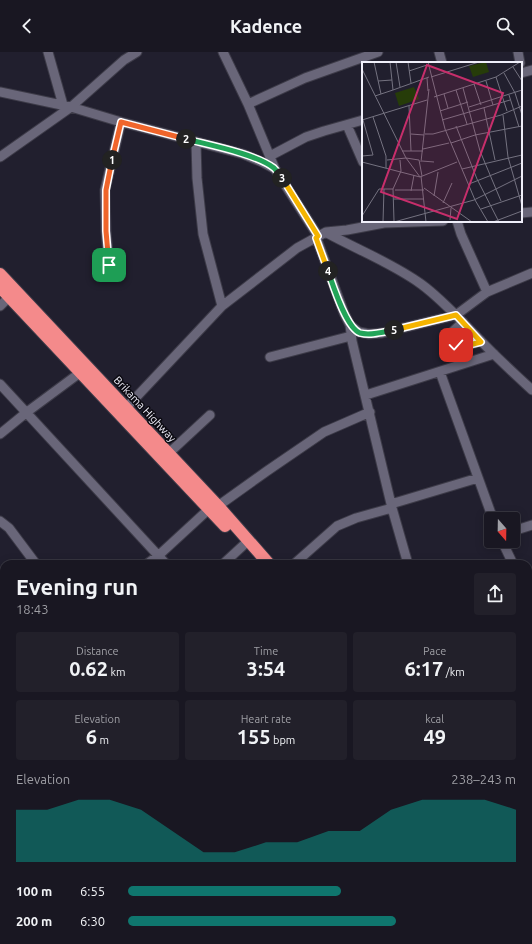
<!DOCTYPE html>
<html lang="en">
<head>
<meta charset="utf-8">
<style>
	body { margin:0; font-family:Ubuntu,sans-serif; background:#22202a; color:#f1f3f6; height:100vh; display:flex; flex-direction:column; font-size:15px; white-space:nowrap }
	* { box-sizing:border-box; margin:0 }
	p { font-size:13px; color:#9f9fa5 }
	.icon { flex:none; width:22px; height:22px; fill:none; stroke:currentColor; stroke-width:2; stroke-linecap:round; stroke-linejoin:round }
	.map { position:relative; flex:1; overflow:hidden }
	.sheet { position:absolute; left:0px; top:508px; width:532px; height:384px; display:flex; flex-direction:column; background:#191722; border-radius:12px 12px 0 0; box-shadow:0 2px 10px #0003,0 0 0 1px #373640 }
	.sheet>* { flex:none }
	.needle { width:26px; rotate:160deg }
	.controls { position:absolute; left:484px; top:460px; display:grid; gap:8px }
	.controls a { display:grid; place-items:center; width:36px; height:36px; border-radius:4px; background:#191722; box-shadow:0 2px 10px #0003,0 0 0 1px #373640; font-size:20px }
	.pin { position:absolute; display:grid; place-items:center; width:34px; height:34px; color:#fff; margin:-17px; border-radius:8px; box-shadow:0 2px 6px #0006 }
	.km { position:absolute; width:20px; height:20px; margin:-10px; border-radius:50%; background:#222; color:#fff; font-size:11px; line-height:20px; text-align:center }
	.round { display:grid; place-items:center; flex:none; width:42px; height:42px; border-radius:4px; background:#22202a }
	.head { display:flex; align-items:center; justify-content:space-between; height:68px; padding:0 16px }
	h1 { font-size:22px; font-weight:700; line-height:30px }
	.metrics { display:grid; grid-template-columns:repeat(3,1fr); gap:6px; height:68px; padding:4px 16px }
	.metrics div { display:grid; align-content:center; border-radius:4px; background:#22202a; text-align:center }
	.metrics b { font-size:20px; font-weight:700 }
	.metrics small { font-size:11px; font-weight:400 }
	.metrics p { font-size:11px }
	.chart { height:112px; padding:8px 16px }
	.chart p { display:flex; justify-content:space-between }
	.chart svg { width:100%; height:72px; margin-top:4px; fill:#0f766e; opacity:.7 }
	ul { padding:0 16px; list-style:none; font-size:13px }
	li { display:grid; grid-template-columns:64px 48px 1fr; align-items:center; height:30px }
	li i { height:10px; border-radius:5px; background:#0f766e }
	header { display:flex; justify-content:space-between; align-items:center; height:52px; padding:0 16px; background:#191722; font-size:18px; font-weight:700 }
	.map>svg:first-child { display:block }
	.green { fill:#263c09 }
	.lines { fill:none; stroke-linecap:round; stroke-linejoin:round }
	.minor-casing { stroke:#3d3b48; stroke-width:11 }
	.highway-casing { stroke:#3d3b48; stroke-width:14 }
	.minor { stroke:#696679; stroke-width:9 }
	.highway { stroke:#f48a8b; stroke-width:12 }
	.split-1-casing { stroke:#fff; stroke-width:8 }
	.split-2-casing { stroke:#fff; stroke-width:8 }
	.split-3-casing { stroke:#fff; stroke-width:8 }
	.split-4-casing { stroke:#fff; stroke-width:8 }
	.split-5-casing { stroke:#fff; stroke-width:8 }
	.split-6-casing { stroke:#fff; stroke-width:8 }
	.split-1 { stroke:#f0652b; stroke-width:5 }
	.split-2 { stroke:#f0652b; stroke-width:5 }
	.split-3 { stroke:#22a559; stroke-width:5 }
	.split-4 { stroke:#f5b400; stroke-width:5 }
	.split-5 { stroke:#22a559; stroke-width:5 }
	.split-6 { stroke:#f5b400; stroke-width:5 }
	.labels { text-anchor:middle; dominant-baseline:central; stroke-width:3; stroke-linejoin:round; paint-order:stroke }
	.street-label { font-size:11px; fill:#f0effa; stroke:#0b0a11 }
	.inset-road { fill:none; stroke:#747280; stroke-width:1 }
	.view { fill:#c72e6b; fill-opacity:0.15; stroke:#c72e6b; stroke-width:2 }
	.inset-edge { fill:none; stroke:#f0effa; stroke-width:2 }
</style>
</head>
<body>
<header><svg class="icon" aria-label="back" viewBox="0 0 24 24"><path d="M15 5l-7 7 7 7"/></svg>Kadence<svg class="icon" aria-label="search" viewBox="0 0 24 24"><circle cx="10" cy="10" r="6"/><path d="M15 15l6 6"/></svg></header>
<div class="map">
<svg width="532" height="892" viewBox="0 0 532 892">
	<rect width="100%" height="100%" fill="#211f2e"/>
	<path class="green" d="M532 640V689L528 684V643Z"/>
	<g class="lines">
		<defs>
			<path id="minor" d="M48 0 63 53
				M223 0 248 52 275 117 318 184
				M439 0 442 11
				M518 0 520 11
				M521 21 532 18
				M0 40 71 55 121 70 243 102 262 110 275 117
				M248 52 305 26 378 0
				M347 73 363 110
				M196 90 197 126 203 182 222 254
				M270 104 306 85 324 79 363 68
				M0 105 71 55 124 8 137 0
				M521 161 532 160
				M457 169 461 182 487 240
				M327 181C358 198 392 211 421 232 443 248 462 270 481 289 497 306 515 322 532 338
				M316 185 344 261 350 273 359 280 369 282 382 281 456 263 487 240 532 221
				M109 213 106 179 105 138 121 70
				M0 254 9 245
				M350 273 352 289 392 456 408 512
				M452 285 451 281 463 270
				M456 293 461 295 481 289
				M270 305 351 284
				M440 320 493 467
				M0 332 166 512
				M366 343 494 302
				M126 356 222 254 297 196 326 180 347 178 384 171 443 169
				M0 382 27 360 81 320
				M169 401 210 363
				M391 452 478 426
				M218 454 267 419 324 380 370 360
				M0 469 9 476 36 512
				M513 479 532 473
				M502 489 513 512
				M147 512 159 503 209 457
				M223 512 248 489
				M294 512 337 474 356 466 392 456
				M528 544 532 553
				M0 611 4 618
				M528 618 532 615
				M0 716 4 713
				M528 794 532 791
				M0 813 4 810
				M0 858 4 855
				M0 870 4 876
				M14 888 17 892
				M106 888 109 892
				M493 888 496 892
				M180 892 185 888
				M400 892 405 888
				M459 892 466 888"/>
			<path id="highway" d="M0 222 218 454 269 512
				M0 235 225 474
				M528 880 532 886
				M523 888 525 892"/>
		</defs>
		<use href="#minor" class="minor-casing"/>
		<use href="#highway" class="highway-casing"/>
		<use href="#minor" class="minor"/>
		<use href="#highway" class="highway"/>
	</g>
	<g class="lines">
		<defs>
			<path id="split-1" d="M109 213 106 179V138L112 108"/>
			<path id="split-2" d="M112 108 121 70 186 87"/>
			<path id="split-3" d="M186 87C209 93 256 102 274 116 277 119 280 123 282 126"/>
			<path id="split-4" d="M282 126 318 184 316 186 328 219"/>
			<path id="split-5" d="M328 219C333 233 346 276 360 281 371 284 383 280 394 278"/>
			<path id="split-6" d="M394 278 456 263 481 290 461 295 456 293"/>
		</defs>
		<use href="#split-1" class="split-1-casing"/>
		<use href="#split-2" class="split-2-casing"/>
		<use href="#split-3" class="split-3-casing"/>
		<use href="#split-4" class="split-4-casing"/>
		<use href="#split-5" class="split-5-casing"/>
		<use href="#split-6" class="split-6-casing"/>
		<use href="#split-1" class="split-1"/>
		<use href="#split-2" class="split-2"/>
		<use href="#split-3" class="split-3"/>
		<use href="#split-4" class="split-4"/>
		<use href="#split-5" class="split-5"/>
		<use href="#split-6" class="split-6"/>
	</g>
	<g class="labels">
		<g class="street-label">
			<text transform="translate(145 357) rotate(47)">Brikama Highway</text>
		</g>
	</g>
	<g transform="translate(362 10)">
		<rect width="160" height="160" fill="#211f2e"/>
		<path d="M124 0 127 10 111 15 107 4ZM52 25 57 37 37 44 33 31Z" fill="#263c09"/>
		<path class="inset-road" d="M12 0 19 32M34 0 38 25M46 0 49 21M66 0 83 67 113 138 126 160M151 5 160 19M0 7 44 96 58 115M47 9 65 3M142 11 153 31 160 53M69 15 117 0M134 15 145 49M65 16 66 29M16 19 30 18M124 19 131 43M112 22 119 43M101 26 118 89 139 139M31 28 67 15M94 28 105 62M82 32 86 46M147 33 157 65M13 34 31 28 28 0M72 35 134 15 158 0M47 44 49 89M107 45 160 28M122 46 133 98M78 49 106 40M141 53 146 95 160 144M11 55 24 94V106M0 58 65 38M80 58 148 38M94 64 115 117 137 160M49 72 62 73M63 72H71L139 53 160 44M89 81 113 73 160 64M61 87 87 81M40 89H61M0 94 11 93 1 58M25 98 44 96 57 98 60 114M60 99 72 100M0 100 58 115 95 100M59 100 67 27M100 107 160 93M59 114 64 160M107 122 160 101M62 126 110 160M31 127 39 109 38 98M33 128H62M49 129 52 113M72 134 76 110M32 137H62M81 141 90 121M119 147 160 133M0 154 17 127H31L32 159M88 158 89 146M21 160 22 127M32 160 112 138 160 114M131 160 160 149"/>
		<path class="view" d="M65 3 141 31 95 157 19 130Z"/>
		<rect width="160" height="160" class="inset-edge"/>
	</g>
</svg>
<div class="controls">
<a><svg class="needle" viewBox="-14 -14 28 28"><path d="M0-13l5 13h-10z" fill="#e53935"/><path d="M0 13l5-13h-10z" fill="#9f9fa5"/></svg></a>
</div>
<div class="pin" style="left:109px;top:213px;background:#1e9e55"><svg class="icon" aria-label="arrive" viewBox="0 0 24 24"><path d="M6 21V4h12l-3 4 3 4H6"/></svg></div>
<div class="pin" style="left:456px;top:293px;background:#d93025"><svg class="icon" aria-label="check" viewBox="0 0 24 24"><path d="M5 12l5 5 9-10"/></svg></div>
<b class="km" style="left:112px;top:108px">1</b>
<b class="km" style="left:186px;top:87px">2</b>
<b class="km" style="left:282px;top:126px">3</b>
<b class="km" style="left:328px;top:219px">4</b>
<b class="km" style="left:394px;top:278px">5</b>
<section class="sheet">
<div class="head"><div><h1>Evening run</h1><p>18:43</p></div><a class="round"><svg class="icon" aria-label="share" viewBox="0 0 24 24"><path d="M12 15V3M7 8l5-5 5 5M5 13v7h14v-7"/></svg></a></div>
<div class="metrics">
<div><p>Distance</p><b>0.62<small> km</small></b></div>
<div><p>Time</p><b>3:54</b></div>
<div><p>Pace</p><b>6:17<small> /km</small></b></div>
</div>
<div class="metrics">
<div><p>Elevation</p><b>6<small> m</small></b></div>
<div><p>Heart rate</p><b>155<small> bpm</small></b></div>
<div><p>kcal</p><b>49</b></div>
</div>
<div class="chart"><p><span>Elevation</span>238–243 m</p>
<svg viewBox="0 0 160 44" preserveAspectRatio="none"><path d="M0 44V12L10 12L20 6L30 6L40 12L50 25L60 38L70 38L80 32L90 32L100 25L110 25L120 12L130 6L140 6L150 6L160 12V44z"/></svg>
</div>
<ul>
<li><b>100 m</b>6:55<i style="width:55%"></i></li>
<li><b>200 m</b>6:30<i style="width:69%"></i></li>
</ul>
</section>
</div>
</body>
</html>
